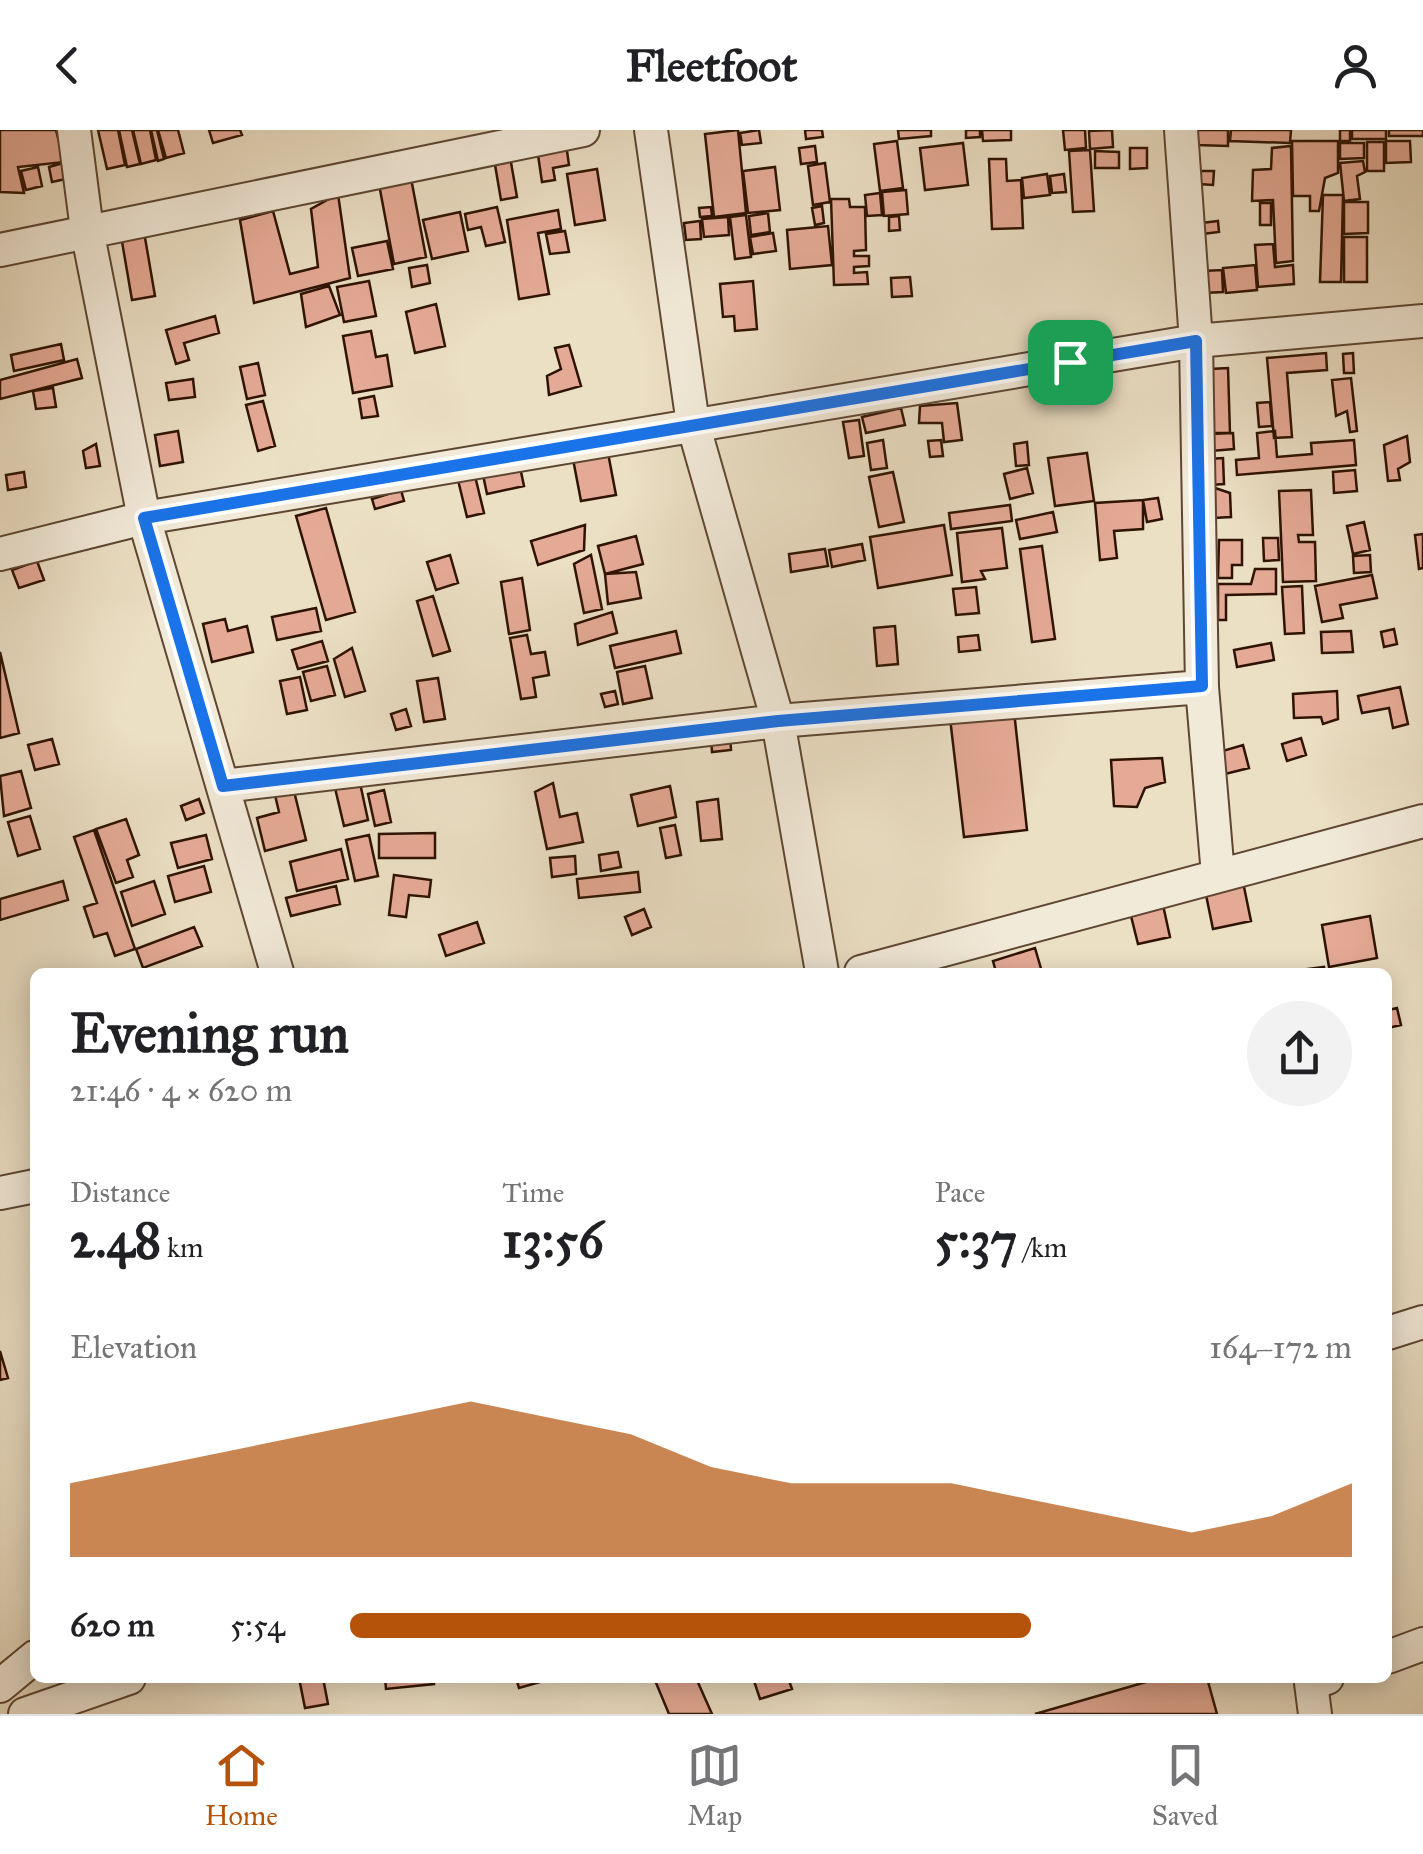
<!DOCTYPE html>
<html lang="en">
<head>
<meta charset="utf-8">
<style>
	body { margin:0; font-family:"IM FELL Great Primer",serif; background:#f2f2f2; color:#202124; height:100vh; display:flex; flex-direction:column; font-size:38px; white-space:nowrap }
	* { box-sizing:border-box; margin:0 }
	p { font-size:32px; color:#757577 }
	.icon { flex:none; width:55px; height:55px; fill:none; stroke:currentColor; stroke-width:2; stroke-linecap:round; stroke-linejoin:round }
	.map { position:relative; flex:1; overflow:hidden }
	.panel { position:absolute; left:30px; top:838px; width:1362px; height:715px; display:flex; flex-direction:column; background:#fff; border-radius:15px; box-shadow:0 5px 25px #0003 }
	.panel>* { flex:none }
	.pin { position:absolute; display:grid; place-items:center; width:85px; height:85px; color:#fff; margin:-42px; border-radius:20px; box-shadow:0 5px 15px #0006 }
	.round { display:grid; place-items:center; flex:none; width:105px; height:105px; border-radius:52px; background:#f2f2f2 }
	.summary { display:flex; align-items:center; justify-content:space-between; height:170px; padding:0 40px }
	h1 { font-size:55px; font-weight:700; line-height:75px }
	.stats { display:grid; grid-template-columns:repeat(3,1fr); gap:15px; height:170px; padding:10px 40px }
	.stats div { display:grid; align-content:center }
	.stats b { font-size:50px; font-weight:700 }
	.stats small { font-size:28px; font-weight:400 }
	.stats p { font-size:28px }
	.chart { height:280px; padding:20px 40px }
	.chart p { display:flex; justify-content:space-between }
	.chart svg { width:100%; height:180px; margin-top:10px; fill:#b45309; opacity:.7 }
	ul { padding:0 40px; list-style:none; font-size:32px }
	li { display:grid; grid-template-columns:160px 120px 1fr; align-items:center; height:75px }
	li i { height:25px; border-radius:12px; background:#b45309 }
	header { display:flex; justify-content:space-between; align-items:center; height:130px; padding:0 40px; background:#fff; font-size:45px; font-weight:700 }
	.menu { display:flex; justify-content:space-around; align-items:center; height:140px; border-top:2px solid #e0e0e0; background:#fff; font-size:28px; color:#757577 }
	.menu a { display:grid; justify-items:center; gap:5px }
	.menu .on { color:#b45309 }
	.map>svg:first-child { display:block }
	.building { fill:#e5aa96; stroke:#2f1302; stroke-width:2.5 }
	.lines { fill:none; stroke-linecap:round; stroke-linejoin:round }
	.street-casing { stroke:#5e4632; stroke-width:36 }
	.street { stroke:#f2ead9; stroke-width:32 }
	.route-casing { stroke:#fff; stroke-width:20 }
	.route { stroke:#1a73e8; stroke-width:12 }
</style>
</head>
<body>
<header><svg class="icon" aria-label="back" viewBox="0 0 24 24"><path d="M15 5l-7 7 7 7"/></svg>Fleetfoot<svg class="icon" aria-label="person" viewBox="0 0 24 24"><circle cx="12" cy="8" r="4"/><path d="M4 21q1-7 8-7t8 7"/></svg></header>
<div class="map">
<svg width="1423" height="1584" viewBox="0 0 1423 1584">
	<rect width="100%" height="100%" fill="#ebdfc4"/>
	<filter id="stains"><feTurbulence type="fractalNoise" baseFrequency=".002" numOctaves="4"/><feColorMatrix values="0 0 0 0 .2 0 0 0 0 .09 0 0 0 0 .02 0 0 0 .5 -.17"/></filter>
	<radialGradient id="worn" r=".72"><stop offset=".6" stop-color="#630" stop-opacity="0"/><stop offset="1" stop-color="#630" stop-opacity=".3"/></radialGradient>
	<path class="building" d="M0 0H56L64 32 18 37 24 63 0 62Z
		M98 0H118L125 35 107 39Z
		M119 0H132L140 34 127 37Z
		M133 0H150L156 30 141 34Z
		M151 0H157L164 29 158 31Z
		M158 0H178L184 23 166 28Z
		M209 0H240L242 5 213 13Z
		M738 0 746 83 714 87 705 4Z
		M759 0 761 13 742 15 740 3Z
		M805 0H822L823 7 806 9Z
		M898 0H931V6L899 9Z
		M966 0H980V7L966 8Z
		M982 0H1011V10L983 11Z
		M1063 0H1085L1086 18 1065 20Z
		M1112 0 1113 17 1090 19 1089 1Z
		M1197 0H1228V16L1197 15Z
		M1231 0H1291L1290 13 1230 11Z
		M1340 0H1350V11H1340Z
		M1352 0H1386V9H1352Z
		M1389 0H1423V6H1389Z
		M565 7 569 35 553 38 555 50 542 52 538 25Z
		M897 11 903 58 880 61 874 14Z
		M1292 11H1338V43L1325 48 1319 81H1310V66H1293Z
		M1386 11H1410L1411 32 1386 33Z
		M1367 12H1384V41H1367Z
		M963 13 968 55 925 60 920 18Z
		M1340 13H1364V28L1340 29Z
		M815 16 817 32 801 34 799 18Z
		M1291 16 1293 131 1276 133 1273 70 1252 71 1253 40 1271 39 1272 18Z
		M1130 18H1147V38L1130 39Z
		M1090 20 1094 81 1073 82 1069 21Z
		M509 21 517 67 501 70 493 23Z
		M1095 21 1119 22V38H1095Z
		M989 29H1006L1007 51 1021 50 1023 98 992 99Z
		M1363 31 1365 42 1357 46 1360 69 1344 71 1340 33Z
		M67 32 70 48 52 52 49 37Z
		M825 33 830 72 813 75 808 36Z
		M38 37 42 56 26 60 21 41Z
		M775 37 780 80 748 83 743 41Z
		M597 39 605 90 575 95 567 44Z
		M1200 41H1214L1213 55 1199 54Z
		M410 43 426 127 394 134 378 49Z
		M1047 44 1050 65 1024 68 1022 48Z
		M1064 44 1066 62 1052 63 1050 46Z
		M906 60 908 84 884 86 882 62Z
		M880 63 882 85 867 86 865 65Z
		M338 64 350 148 254 173 240 90 273 81 290 144 318 137 311 79Z
		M1323 65H1343L1341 152H1320Z
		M831 69H849L850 77H865L866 120 854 121V126H869V136L854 137V143L867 142 868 154 834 155Z
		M1344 72H1368V103L1344 104Z
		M1260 73H1271V95H1260Z
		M822 76 824 93 815 95 812 78Z
		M497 77 505 112 486 116 481 97 468 100 465 84Z
		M711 77 712 86 700 87 699 78Z
		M558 80 561 99 538 103 549 164 519 169 507 90Z
		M460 82 468 121 432 129 423 90Z
		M768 83 770 102 751 105 749 86Z
		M746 85 751 127 735 129 730 87Z
		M899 86 900 100 889 101V87Z
		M728 87 729 105 704 107 702 89Z
		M700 91 701 109 686 110 684 93Z
		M1218 91 1219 102 1202 104 1201 93Z
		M143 96 155 166 132 170 120 100Z
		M828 96 832 135 790 139 787 100Z
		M565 101 569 122 550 124 546 104Z
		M773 103 776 121 753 124 750 107Z
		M1344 107H1367V152H1344Z
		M387 111 393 139 358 146 352 118Z
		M1273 114 1275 137 1293 135 1294 154 1258 157 1255 115Z
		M427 135 430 153 412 157 409 138Z
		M1255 135 1257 160 1226 163 1223 138Z
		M1222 140 1223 162 1204 163 1203 141Z
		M910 147 912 166 892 167 891 148Z
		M369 151 376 186 344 192 337 157Z
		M753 151 757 199 735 201 734 186 723 187 720 154Z
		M329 156 340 185 306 197 301 164Z
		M436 174 445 216 415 223 406 182Z
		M215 186 219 203 184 213 189 230 176 234 166 200Z
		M371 201 376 227 387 225 392 256 353 263 343 206Z
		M61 214 64 230 14 241 11 225Z
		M569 215 581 256 549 265 547 246 561 239 555 218Z
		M1326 223 1327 240 1287 243 1292 307 1274 308 1267 228Z
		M1353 223 1354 243H1344L1343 224Z
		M77 229 82 248 0 269V250Z
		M258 233 265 265 247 269 240 237Z
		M1228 238 1230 303H1212L1210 239Z
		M1351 248 1357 301 1350 302 1347 281 1336 286 1332 250Z
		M193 249 195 267 169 270 166 253Z
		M53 258 56 277 36 279 33 261Z
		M374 266 378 286 362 288 359 269Z
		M263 271 275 316 258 321 246 275Z
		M1270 272 1272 296 1259 297 1257 273Z
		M957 273 962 310 944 312 942 293H919L920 276Z
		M901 278 905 295 866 303 862 287Z
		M859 290 864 326 849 328 843 292Z
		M178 301 183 332 160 336 155 305Z
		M1275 301 1277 327 1312 324 1311 313 1354 310 1356 335 1237 345 1236 330 1259 328 1257 303Z
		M1233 303 1234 319 1211 321 1209 304Z
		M1407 306 1410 332 1398 339 1400 350 1388 351 1384 315Z
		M883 310 887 338 871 340 867 313Z
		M941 310 943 326 930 327 928 311Z
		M1027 312 1029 335 1016 336 1014 314Z
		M96 314 100 336 86 338 83 321Z
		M608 323 616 365 581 371 573 329Z
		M1087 323 1094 371 1055 376 1048 328Z
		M1223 328 1224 354 1210 355 1209 329Z
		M520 337 524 356 487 364 483 345Z
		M1027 338 1033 363 1010 369 1004 344Z
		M1355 340 1357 361 1334 363 1333 342Z
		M24 342 26 357 8 360 6 345Z
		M893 342 904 392 879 397 869 347Z
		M475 346 484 383 467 387 458 350Z
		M1212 357 1230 363 1231 387 1214 388Z
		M401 360 404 371 375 379 372 369Z
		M1311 360 1313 405H1298L1299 412H1315L1316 451 1283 452 1279 361Z
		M1158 368 1162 389 1147 392 1143 370Z
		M1143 370V399L1114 401 1117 428 1100 430 1095 373Z
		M1010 375 1012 391 951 399 949 383Z
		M326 378 355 482 326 490 296 386Z
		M1053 382 1057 402 1020 409 1016 390Z
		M1364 392 1370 420 1353 424 1347 396Z
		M585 395 584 420 538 435 531 411Z
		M944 395 952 445 878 458 870 407Z
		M1002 398 1007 438 981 441 985 449 962 452 957 403Z
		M1423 404V438L1419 439 1415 405Z
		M636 406 643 434 605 444 598 416Z
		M1263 408H1278L1279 430 1264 431Z
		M1219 410H1242V435H1232V448H1218Z
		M862 414 865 430 832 437 829 420Z
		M1042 416 1055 509 1032 512 1020 419Z
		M825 419 828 436 791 442 789 424Z
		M450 425 458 453 436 460 427 432Z
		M591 425 602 479 584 483 574 434Z
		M1370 425 1371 442 1354 443 1353 426Z
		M37 431 44 450 19 458 12 440Z
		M1255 439H1276V464L1226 465V490H1218V454H1251Z
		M636 442 641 468 608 474 605 444Z
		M1372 445 1377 468 1340 475 1343 488 1322 492 1315 456Z
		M522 448 530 500 509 504 501 452Z
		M1302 456 1304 503 1285 504 1282 457Z
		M976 457 979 483 956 485 953 459Z
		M433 466 450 521 433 526 417 471Z
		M316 478 321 501 277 510 272 487Z
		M612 482 617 503 578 515 575 494Z
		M225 489 228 501 247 496 253 522 212 532 203 494Z
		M895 496 898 534 877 536 874 498Z
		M1394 499 1397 514 1384 517 1381 502Z
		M676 501 681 523 615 538 610 516Z
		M1351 501 1353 522 1322 523 1321 502Z
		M527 505 531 524 545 522 549 545 533 548 536 567 521 569 510 508Z
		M978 505 980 520 959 522 958 507Z
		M322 511 328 531 298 539 292 520Z
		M1271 513 1274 530 1237 537 1234 520Z
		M352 518 365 561 345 567 334 529Z
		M0 522 19 603 0 608Z
		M327 536 335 565 311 571 303 542Z
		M645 536 652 568 623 574 617 542Z
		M300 547 307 580 287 584 280 551Z
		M438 548 445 589 424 592 417 551Z
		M1400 557 1408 594 1393 598 1389 578 1362 583 1358 566Z
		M615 561 618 574 605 577 601 564Z
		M1337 561 1338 589 1323 594 1321 587 1294 588 1293 564Z
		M406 579 411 596 396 600 391 584Z
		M1014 581 1027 700 964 707 950 588Z
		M730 604 731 620 712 622 711 606Z
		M1301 608 1306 625 1287 631 1282 614Z
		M52 609 59 634 35 640 28 615Z
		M1243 615 1249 638 1225 644 1219 622Z
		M1162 628 1165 652 1145 658 1137 677 1114 676 1111 630Z
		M21 641 31 678 4 686 0 646Z
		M360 653 368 690 344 696 335 658Z
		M553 653 560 687 577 683 583 712 547 719 535 662Z
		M670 656 676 687 638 696 631 665Z
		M384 660 391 692 375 696 368 664Z
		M294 661 306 710 265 721 257 688 279 682 275 665Z
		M199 669 204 683 186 690 181 676Z
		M718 669 722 709 701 711 697 672Z
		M30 686 40 719 18 726 8 692Z
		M126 689 139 725 127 730 133 747 116 753 96 699Z
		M675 695 681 725 666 728 660 698Z
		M94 700 135 819 115 826 107 803 94 807 84 777 97 773 74 707Z
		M435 703V728H379V704Z
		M206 705 212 729 178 738 171 713Z
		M369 705 378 746 355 751 346 710Z
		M341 719 348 749 297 761 290 732Z
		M618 722 621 737 601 741 599 725Z
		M575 726 576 744 552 747 550 728Z
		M204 736 211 762 175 772 168 746Z
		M638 742 640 762 579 768 577 749Z
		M394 745 431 750 429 767 409 765 406 787 389 785Z
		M63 751 68 770 0 790V769Z
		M154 751 165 784 132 796 121 762Z
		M1243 752 1251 791 1213 799 1205 760Z
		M336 756 340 774 291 786 286 768Z
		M1163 775 1170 807 1138 814 1130 782Z
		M644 779 651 797 632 805 625 787Z
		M1370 786 1377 828 1329 837 1322 795Z
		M477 792 484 813 446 826 439 805Z
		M194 797 202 816 143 838 136 819Z
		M1035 818 1042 842H996L993 831Z
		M1324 837 1325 842H1285Z
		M1397 878 1401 895 1388 898V880Z
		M0 1221 8 1248 0 1250Z
		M299 1548H323L328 1574 305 1578Z
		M385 1548H434V1554L386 1559Z
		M516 1548H554L519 1558Z
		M654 1548H696L712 1584H669Z
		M753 1548H788L792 1559 760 1569Z
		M1160 1548H1207L1217 1584H1035Z"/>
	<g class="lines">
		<defs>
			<path id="street" d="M74 0 87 100 144 388 277 842
				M651 0 693 294 778 591 822 842
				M1181 0 1196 211 1202 557 1218 745
				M0 120 583 0
				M0 424 144 388 1196 211 1423 191
				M223 656 778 591 1202 557
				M861 842 1423 691
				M0 1063 35 1056
				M1388 1203 1423 1192
				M1388 1527 1423 1514
				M0 1556 35 1527
				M25 1584 129 1548
				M1315 1584 1311 1553 1327 1548"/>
		</defs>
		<use href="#street" class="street-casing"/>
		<use href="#street" class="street"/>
	</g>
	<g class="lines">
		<defs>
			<path id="route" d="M1196 211 1202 556 778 591 223 656 144 388Z"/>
		</defs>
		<use href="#route" class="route-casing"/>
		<use href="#route" class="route"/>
	</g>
	<rect width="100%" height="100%" filter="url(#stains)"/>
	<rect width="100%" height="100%" fill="url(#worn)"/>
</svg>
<div class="pin" style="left:1070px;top:232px;background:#1e9e55"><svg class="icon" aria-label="arrive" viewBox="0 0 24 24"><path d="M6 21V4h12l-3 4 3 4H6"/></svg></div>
<section class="panel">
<div class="summary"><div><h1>Evening run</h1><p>21:46 · 4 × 620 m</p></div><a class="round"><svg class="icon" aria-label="share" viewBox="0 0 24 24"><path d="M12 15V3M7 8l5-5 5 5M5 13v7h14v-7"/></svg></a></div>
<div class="stats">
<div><p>Distance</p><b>2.48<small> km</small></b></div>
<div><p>Time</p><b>13:56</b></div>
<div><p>Pace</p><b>5:37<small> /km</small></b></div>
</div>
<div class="chart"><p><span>Elevation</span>164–172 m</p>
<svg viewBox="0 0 160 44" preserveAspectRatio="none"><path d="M0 44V26L10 22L20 18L30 14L40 10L50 6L60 10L70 14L80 22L90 26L100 26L110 26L120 30L130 34L140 38L150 34L160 26V44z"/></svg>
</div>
<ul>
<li><b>620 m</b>5:54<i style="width:68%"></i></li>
</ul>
</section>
</div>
<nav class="menu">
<a class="on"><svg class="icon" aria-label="home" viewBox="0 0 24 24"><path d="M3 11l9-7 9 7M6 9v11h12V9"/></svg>Home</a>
<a><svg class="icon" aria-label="map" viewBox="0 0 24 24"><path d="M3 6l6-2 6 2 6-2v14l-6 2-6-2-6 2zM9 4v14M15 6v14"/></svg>Map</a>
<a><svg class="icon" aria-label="saved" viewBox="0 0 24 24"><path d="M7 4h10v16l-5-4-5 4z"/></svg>Saved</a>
</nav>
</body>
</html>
